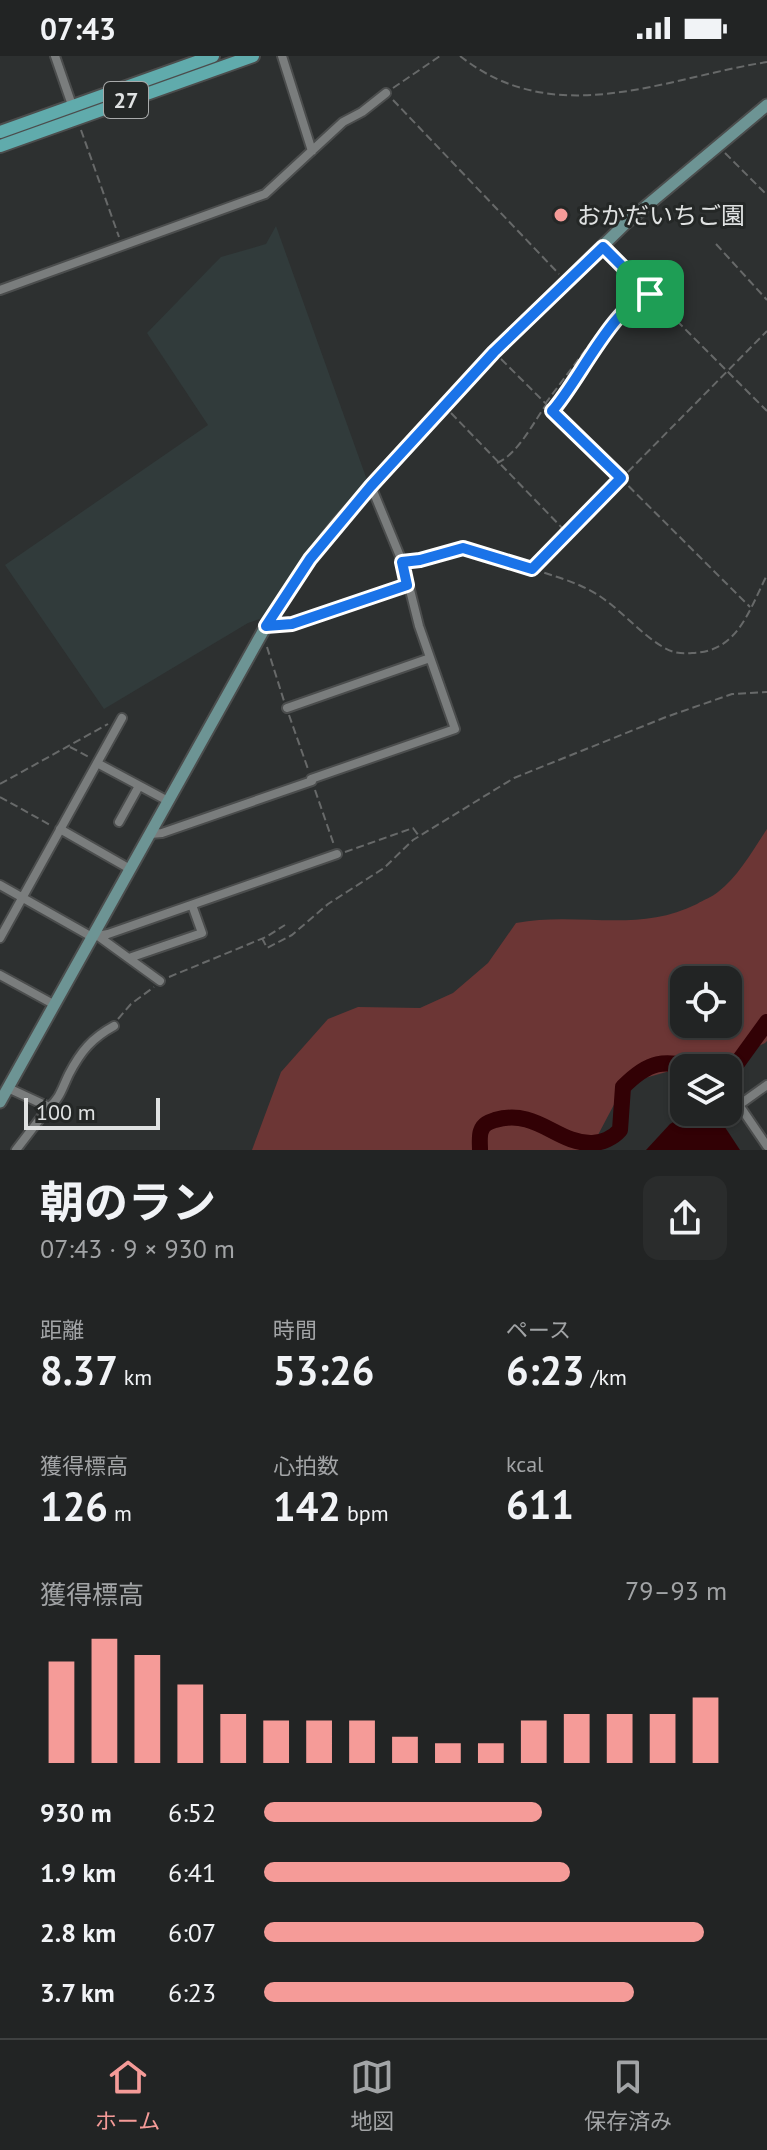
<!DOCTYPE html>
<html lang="ja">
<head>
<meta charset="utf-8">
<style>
	body { margin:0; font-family:"PT Sans","Noto Sans JP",sans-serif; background:#2a2c2c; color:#f1f3f6; height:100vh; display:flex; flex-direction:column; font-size:30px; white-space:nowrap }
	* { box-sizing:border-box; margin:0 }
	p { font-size:26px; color:#a2a4a6 }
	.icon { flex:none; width:44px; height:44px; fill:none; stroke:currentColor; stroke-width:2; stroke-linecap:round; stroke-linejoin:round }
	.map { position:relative; height:1094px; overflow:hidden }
	.side { display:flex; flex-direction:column; background:#222424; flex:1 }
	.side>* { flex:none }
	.controls { position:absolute; left:670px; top:910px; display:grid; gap:16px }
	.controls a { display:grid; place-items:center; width:72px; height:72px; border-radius:16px; background:#222424; box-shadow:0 2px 6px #0004,0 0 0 2px #3f4141; font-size:40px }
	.scale { position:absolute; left:24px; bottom:20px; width:136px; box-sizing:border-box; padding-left:8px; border:4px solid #e0e2e2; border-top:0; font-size:22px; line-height:28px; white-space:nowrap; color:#e0e2e2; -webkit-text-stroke:6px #242726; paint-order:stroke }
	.pin { position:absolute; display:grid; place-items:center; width:68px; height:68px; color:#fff; margin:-34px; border-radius:16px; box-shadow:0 4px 12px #0006 }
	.round { display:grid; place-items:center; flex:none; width:84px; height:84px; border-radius:16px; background:#2a2c2c }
	.head { display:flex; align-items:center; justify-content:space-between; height:136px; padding:0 40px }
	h1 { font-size:44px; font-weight:700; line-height:60px }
	.figures { display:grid; grid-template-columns:repeat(3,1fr); gap:12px; height:136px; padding:8px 40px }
	.figures div { display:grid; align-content:center }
	.figures b { font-size:40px; font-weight:700 }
	.figures small { font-size:22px; font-weight:400 }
	.figures p { font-size:22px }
	.chart { height:224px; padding:16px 40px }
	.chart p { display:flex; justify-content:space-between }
	.chart svg { width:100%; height:144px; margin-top:8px; stroke:#f59b98; stroke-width:6 }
	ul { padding:0 40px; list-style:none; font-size:26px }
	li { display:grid; grid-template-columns:128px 96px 1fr; align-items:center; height:60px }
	li i { height:20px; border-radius:10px; background:#f59b98 }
	.status { display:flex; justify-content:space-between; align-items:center; height:56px; padding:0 40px; background:#222424; direction:ltr }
	.status svg { height:22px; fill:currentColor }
	.tabs { display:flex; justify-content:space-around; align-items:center; height:112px; border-top:2px solid #3f4141; background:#222424; font-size:22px; color:#a2a4a6 }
	.tabs a { display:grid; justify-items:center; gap:4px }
	.tabs .selected { color:#f59b98 }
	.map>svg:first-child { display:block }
	.built { fill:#313b3b }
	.green { fill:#6c3635; fill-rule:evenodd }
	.water { fill:#320105 }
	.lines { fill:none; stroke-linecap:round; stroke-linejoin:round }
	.river { stroke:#320105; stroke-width:16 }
	.street-casing { stroke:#4b4d4d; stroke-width:12 }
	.secondary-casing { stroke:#4b4d4d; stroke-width:15 }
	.primary-casing { stroke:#4b4d4d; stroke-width:16 }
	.path { stroke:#676969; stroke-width:2; stroke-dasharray:8 4; stroke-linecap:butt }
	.street { stroke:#7a7d7d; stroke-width:8 }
	.secondary { stroke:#6d9494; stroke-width:11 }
	.primary { stroke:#60abac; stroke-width:12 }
	.route-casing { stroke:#fff; stroke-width:16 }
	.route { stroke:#1a73e8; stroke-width:10 }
	.poi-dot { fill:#f59b98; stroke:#242726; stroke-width:3 }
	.labels { text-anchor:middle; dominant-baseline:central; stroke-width:6; stroke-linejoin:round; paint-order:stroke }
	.shield { fill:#242726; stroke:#a8aaaa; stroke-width:2 }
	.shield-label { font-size:22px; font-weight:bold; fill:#e0e2e2 }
	.poi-label { font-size:24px; fill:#e0e2e2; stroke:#242726; text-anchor:start }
</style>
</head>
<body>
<div class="status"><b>07:43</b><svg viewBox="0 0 49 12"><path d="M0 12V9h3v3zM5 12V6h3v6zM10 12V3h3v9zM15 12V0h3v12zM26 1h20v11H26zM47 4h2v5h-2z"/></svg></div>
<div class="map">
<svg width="767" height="1094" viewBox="0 0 767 1094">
	<rect width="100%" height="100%" fill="#2d3030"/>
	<path class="built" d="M276 170 367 424 305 500 265 561 248 567 104 653 5 509 208 369 147 277 214 208 221 201 266 188Z"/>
	<path class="green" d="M767 773V985L765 987 731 1003 684 1011 645 1022 618 1041 590 1094H252L281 1016 328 963 358 951 420 952 453 937 488 907 516 867C578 855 637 878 697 848 703 844 712 841 718 836 738 821 753 794 767 773ZM684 924H728V968H684Z"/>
	<path class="water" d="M690 1056H715L740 1094H646L670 1068Z"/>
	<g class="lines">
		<path class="river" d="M728 1014 738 1006 767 966
			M480 1094C480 1088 479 1080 481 1075 483 1068 489 1066 495 1064 537 1052 557 1088 592 1087 602 1087 613 1082 620 1074L623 1031C650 1004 662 1004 699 1012"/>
		<defs>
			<path id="street" d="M55 0 73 52
				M282 0 312 95
				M0 234 265 138 343 66 362 56 386 37
				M266 570 292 568 407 529
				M287 652 430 602
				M97 707 168 745
				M311 723 455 673 419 570 404 510 371 430
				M119 766 139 730
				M60 773 130 813
				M150 778 162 777 312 725
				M0 829 92 881 108 878 337 798
				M98 880 160 925
				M0 882 122 662
				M129 902 202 877 192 849
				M0 919 55 949
				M767 1029 739 1049 767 1090
				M8 1032 49 1051C60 1043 63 1030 69 1018 81 995 92 982 114 970
				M16 1094 49 1051"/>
			<path id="secondary" d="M0 1046 266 570 310 503 337 468 494 296 626 167 767 49"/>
			<path id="primary" d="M0 76 213 0
				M0 90 253 0"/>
		</defs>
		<use href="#street" class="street-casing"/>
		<use href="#secondary" class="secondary-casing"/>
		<use href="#primary" class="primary-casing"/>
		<path class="path" d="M460 0C555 75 661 23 767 6
			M393 32 440 0
			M393 44 559 218
			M81 74 119 181
			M725 97 767 139
			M716 188 767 244
			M609 197 767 355
			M501 303 750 551
			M545 348 604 269
			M553 354C578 327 615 246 650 238
			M451 357 566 476
			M497 407C518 398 533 367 546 349
			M409 505 463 492 532 513 767 275
			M533 513C556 521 581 527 601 541 623 556 641 578 663 591 672 597 681 598 692 597 738 596 749 554 767 519
			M267 591 284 645
			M289 659 308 713
			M70 691 89 701
			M0 728 108 668
			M315 734 334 789
			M0 741 52 770
			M345 796 413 772 419 780
			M262 882 267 892 292 879 328 848 384 812 413 784 514 722 666 661 732 638 767 636
			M169 921 266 881 285 869
			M118 963 131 948 154 931"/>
		<use href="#street" class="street"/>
		<use href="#secondary" class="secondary"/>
		<use href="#primary" class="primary"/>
	</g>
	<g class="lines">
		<defs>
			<path id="route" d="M603 191 650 238C614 247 578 327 552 355L621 422 532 513 463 492 420 504 402 506 407 529 292 568 266 570 310 503 371 430 494 296Z"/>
		</defs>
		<use href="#route" class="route-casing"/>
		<use href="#route" class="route"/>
	</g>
	<circle class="poi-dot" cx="561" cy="159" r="8"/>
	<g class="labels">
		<rect class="shield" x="104" y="26" width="44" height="36" rx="6"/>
		<g class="shield-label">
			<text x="126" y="44">27</text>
		</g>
		<g class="poi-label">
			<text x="577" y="159">おかだいちご園</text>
		</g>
	</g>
</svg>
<div class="controls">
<a><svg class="icon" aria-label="locate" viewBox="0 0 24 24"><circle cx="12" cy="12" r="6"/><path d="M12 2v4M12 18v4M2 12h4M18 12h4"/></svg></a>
<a><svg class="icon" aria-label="layers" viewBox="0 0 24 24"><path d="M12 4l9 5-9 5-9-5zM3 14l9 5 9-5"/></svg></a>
</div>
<div class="scale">100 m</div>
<div class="pin" style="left:650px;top:238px;background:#1e9e55"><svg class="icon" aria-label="arrive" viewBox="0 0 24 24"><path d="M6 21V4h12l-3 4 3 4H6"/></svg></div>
</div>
<section class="side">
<div class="head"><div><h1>朝のラン</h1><p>07:43 · 9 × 930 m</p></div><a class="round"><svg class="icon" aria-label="share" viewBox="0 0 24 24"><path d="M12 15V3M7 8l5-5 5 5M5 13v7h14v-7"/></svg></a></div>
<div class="figures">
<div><p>距離</p><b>8.37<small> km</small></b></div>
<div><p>時間</p><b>53:26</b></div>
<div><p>ペース</p><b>6:23<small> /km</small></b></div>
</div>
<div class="figures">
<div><p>獲得標高</p><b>126<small> m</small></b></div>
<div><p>心拍数</p><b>142<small> bpm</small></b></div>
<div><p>kcal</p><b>611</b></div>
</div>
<div class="chart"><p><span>獲得標高</span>79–93 m</p>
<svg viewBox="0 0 160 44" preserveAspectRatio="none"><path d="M5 44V13M15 44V6M25 44V11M35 44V20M45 44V29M55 44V31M65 44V31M75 44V31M85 44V36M95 44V38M105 44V38M115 44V31M125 44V29M135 44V29M145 44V29M155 44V24"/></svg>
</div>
<ul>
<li><b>930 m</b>6:52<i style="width:60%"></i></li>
<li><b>1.9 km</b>6:41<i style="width:66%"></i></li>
<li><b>2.8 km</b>6:07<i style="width:95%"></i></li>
<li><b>3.7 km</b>6:23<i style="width:80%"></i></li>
</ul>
</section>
<nav class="tabs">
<a class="selected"><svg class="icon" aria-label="home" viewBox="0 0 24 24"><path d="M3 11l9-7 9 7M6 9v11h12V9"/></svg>ホーム</a>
<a><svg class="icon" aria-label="map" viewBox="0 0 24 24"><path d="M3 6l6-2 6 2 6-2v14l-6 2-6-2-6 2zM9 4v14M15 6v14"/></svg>地図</a>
<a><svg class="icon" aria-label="saved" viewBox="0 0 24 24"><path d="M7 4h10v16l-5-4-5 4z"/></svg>保存済み</a>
</nav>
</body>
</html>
